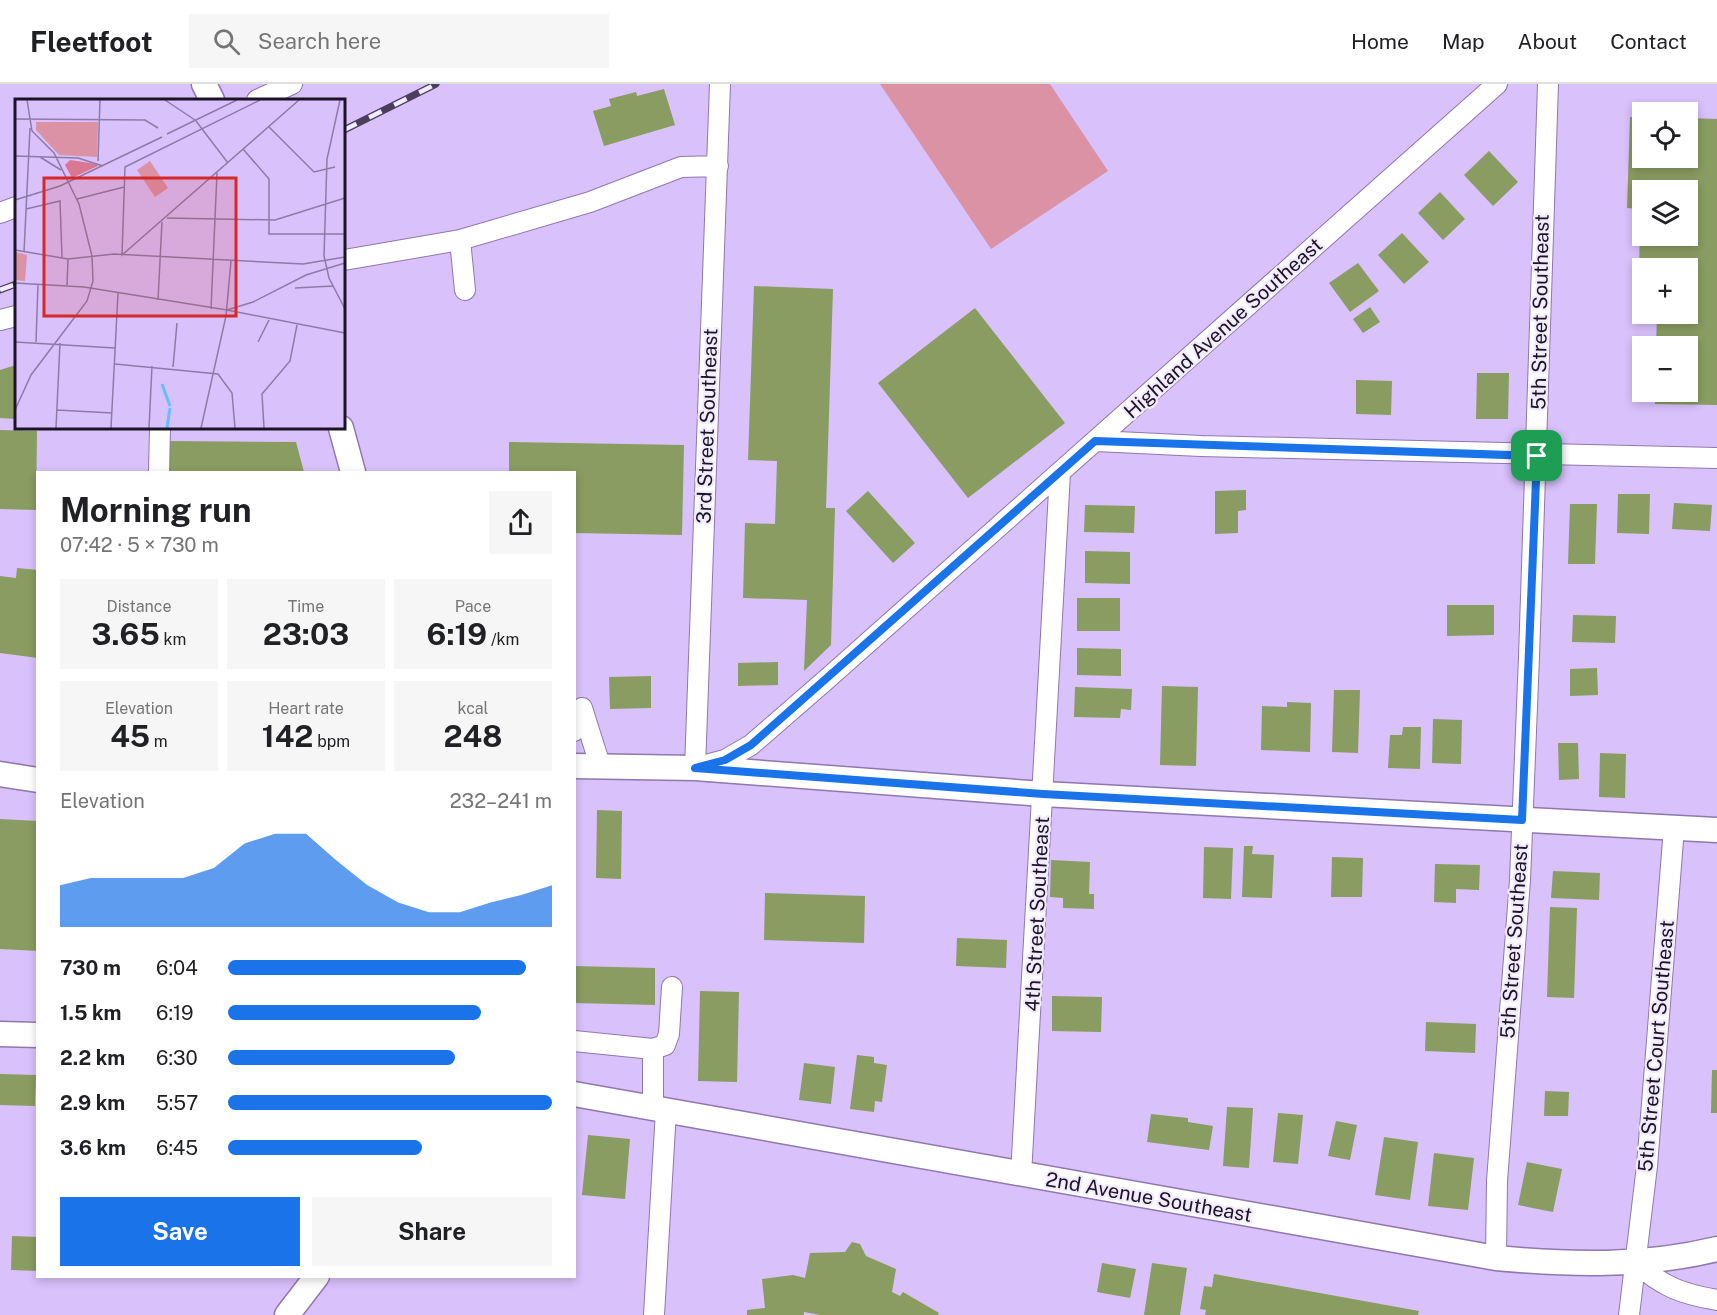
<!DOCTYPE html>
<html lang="en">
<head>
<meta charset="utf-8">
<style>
	body { margin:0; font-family:"Public Sans",sans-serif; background:#f6f6f6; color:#202124; height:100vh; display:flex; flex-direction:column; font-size:22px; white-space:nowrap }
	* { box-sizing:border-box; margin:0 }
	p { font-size:20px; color:#757577 }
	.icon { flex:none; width:33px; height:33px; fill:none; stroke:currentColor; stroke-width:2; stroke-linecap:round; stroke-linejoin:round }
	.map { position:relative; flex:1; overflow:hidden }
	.drawer { position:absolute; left:36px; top:387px; width:540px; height:807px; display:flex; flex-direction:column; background:#fff; border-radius:0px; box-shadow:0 3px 9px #0003 }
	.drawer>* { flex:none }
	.controls { position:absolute; left:1632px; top:18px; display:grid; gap:12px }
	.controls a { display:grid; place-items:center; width:66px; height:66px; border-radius:0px; background:#fff; box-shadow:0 3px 9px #0003; font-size:30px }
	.pin { position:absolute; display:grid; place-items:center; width:51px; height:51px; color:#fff; margin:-26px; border-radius:12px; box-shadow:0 3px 9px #0006 }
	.round { display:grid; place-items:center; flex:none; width:63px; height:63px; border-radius:0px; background:#f6f6f6 }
	.overview { display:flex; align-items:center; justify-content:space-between; height:102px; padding:0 24px }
	h1 { font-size:33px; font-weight:700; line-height:45px }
	.stats { display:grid; grid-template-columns:repeat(3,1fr); gap:9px; height:102px; padding:6px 24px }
	.stats div { display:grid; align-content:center; border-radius:0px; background:#f6f6f6; text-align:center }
	.stats b { font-size:30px; font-weight:700 }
	.stats small { font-size:16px; font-weight:400 }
	.stats p { font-size:16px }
	.chart { height:168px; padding:12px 24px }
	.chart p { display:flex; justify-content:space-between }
	.chart svg { width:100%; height:108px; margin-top:6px; fill:#1a73e8; opacity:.7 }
	.cta { display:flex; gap:12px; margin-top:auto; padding:12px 24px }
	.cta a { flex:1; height:69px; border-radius:0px; background:#1a73e8; color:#fff; font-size:24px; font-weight:700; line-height:69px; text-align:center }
	.cta a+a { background:#f6f6f6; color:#202124 }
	ul { padding:0 24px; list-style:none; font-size:20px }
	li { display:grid; grid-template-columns:96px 72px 1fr; align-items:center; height:45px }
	li i { height:15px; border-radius:8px; background:#1a73e8 }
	header { display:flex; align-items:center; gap:36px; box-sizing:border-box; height:84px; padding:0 30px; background:#fff; border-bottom:2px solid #e0e0e0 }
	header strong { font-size:28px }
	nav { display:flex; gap:33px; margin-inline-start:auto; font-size:21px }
	.search { width:420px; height:54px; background:#f6f6f6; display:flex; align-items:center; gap:15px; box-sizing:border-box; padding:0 21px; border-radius:0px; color:#757577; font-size:22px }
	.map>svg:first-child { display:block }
	.garden { fill:#db92a5 }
	.building { fill:#899c61; fill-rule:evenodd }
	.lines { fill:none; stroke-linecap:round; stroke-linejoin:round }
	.minor-casing { stroke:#8e78ae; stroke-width:22 }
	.major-casing { stroke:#8e78ae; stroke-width:27 }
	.minor { stroke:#fff; stroke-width:20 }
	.major { stroke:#fff; stroke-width:24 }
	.rail-casing { stroke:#4a3e5b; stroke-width:7 }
	.rail { stroke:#f2ebfd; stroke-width:4.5; stroke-dasharray:14; stroke-linecap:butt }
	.route-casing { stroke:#fff; stroke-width:12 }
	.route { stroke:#1a73e8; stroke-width:8 }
	.labels { text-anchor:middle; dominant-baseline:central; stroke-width:4.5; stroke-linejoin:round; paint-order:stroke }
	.street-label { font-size:20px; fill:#1c1327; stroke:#f2ebfd }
	.inset-river { fill:none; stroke:#67bdfd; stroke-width:3 }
	.inset-road { fill:none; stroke:#8d7ba7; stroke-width:1.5 }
	.view { fill:#d62828; fill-opacity:0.15; stroke:#d62828; stroke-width:3 }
	.inset-edge { fill:none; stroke:#1c1327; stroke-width:3 }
</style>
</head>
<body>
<header>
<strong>Fleetfoot</strong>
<div class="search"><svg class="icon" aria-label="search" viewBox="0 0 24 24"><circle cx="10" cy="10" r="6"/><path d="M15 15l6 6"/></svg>Search here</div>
<nav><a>Home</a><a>Map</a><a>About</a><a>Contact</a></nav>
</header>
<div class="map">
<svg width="1717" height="1231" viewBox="0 0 1717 1231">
	<rect width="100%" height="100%" fill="#d9c1fc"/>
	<path class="garden" d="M880 0H1050L1108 87 991 165Z"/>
	<path class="building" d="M664 5 675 41 604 62 593 27 611 22 609 15 636 8 637 12Z
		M1630 33H1642V74H1688V34L1717 35V321L1655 320V308H1688V262H1656L1657 230H1688V184H1642V201L1639 200 1640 125 1627 124ZM1642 106H1688V152H1642Z
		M1489 67 1518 98 1493 122 1464 91Z
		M1440 108 1465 135 1443 156 1418 129Z
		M1402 149 1429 178 1404 200 1378 171Z
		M1358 179 1379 207 1350 228 1329 199Z
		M754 202 833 205 826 424H835L831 561 804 587 807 516 743 514 745 439 775 440 777 377 748 376Z
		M1370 223 1380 238 1363 249 1353 235Z
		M975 224 1065 339 968 414 878 299Z
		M16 281V335L0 334V286Z
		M1477 289H1509L1508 335H1476Z
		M1356 296 1392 297 1391 331 1356 330Z
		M0 346 37 347 36 426 0 425Z
		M168 357 296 358 304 388H168Z
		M509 358 684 361 682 451 574 449V388H509Z
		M1246 406V426L1238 427V449L1215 450V407Z
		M868 407 915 459 893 479 846 427Z
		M1618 410H1650L1649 450 1617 449Z
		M1674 419 1712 421 1710 447 1672 445Z
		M1570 420H1597L1595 480H1568Z
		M1085 421 1135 422 1134 449 1084 448Z
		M1085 467 1130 468V500L1085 499Z
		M17 484 38 486V574L0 569V492L16 494Z
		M1077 514H1120V547H1077Z
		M1447 521H1494V551L1447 552Z
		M1573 531 1616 532 1615 559 1572 558Z
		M1077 564 1121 565V592L1077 591Z
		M778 578V601L738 602V579Z
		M1597 584 1598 611 1570 612V585Z
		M651 592V624L610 625 609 593Z
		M1162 602 1198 603 1196 682 1160 681Z
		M1075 603 1132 605 1131 626 1121 625 1120 634 1074 633Z
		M1334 606H1360L1358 669 1332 668Z
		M1287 618 1311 619 1310 668 1261 666 1262 622 1287 623Z
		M1433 635 1462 636 1461 680 1432 679Z
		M1403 643H1421L1420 685 1388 684 1390 651H1402Z
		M1558 659H1578L1579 695 1559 696Z
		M1600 669 1626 670 1625 714 1599 713Z
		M597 726 622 727 621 795 596 794Z
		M0 735 38 737V867L0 865Z
		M1244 762H1253L1252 770 1274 771 1272 814 1242 813Z
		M1204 763 1233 764 1231 815 1203 814Z
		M1332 773 1363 774 1362 813H1331Z
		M1051 776 1090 778 1089 810H1094V825L1063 824V814L1050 813Z
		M1435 780 1480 781 1479 806 1456 805V819L1434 818Z
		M1553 787 1600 789 1599 816 1551 814Z
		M765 809 865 812 864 859 764 856Z
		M1550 823 1577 824 1574 914 1547 913Z
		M957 854 1007 856 1006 884 956 882Z
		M574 882 655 884V921L574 919Z
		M700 907 739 908 737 998 698 997Z
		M1052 912 1102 913 1101 948 1052 947Z
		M1426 938 1476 940 1475 969 1425 967Z
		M857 971 874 973V979L887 981 882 1018 875 1017 874 1028 850 1025Z
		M804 979 835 983 831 1020 799 1016Z
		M1712 986H1717V1029H1711Z
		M0 990 36 991 35 1022 0 1021Z
		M1545 1007 1569 1008 1568 1032H1544Z
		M1227 1023 1253 1024 1249 1084 1223 1082Z
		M1278 1029 1303 1031 1298 1080 1273 1078Z
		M1151 1030 1188 1034V1038L1213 1042 1209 1066 1147 1058Z
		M1336 1037 1357 1041 1350 1076 1328 1072Z
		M588 1051 630 1055 625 1115 582 1111Z
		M1384 1053 1418 1058 1410 1116 1375 1111Z
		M1434 1069 1474 1074 1468 1126 1428 1122Z
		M1527 1078 1562 1085 1553 1128 1518 1121Z
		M12 1152 38 1153V1187L11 1186Z
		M852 1158 860 1160 866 1172 896 1185 892 1208 900 1212 903 1208 939 1229 938 1231H820L804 1228V1231H747V1226L765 1224 762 1195 793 1191 805 1194 810 1169 845 1168Z
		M1102 1179 1136 1185 1130 1214 1097 1208Z
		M1152 1179 1187 1184 1180 1231H1144Z
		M1214 1190 1419 1227 1418 1231H1205L1206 1226 1200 1225 1204 1202 1212 1203Z"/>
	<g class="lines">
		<defs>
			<path id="minor" d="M720 0 695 684 725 676 751 661 827 595 1497 0
				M257 16 292 0
				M0 129 16 123
				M460 156 465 206
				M344 176 460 156 590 118 681 83 718 82
				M0 236 16 232
				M1096 357 1201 362 1717 374
				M159 388 160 344
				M574 647 582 624 600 681
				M574 957 653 965 665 961 669 950 672 903
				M653 1024V965
				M1021 1091 1060 389
				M1496 1174 1497 1097 1520 796 1529 573 1548 0
				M1636 1179C1663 1203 1682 1210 1717 1216
				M654 1231 666 1026
				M1629 1231 1647 1082 1674 744"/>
			<path id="major" d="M204 0 212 16
				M341 344 353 388
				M574 682 695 684 1043 710 1717 746
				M0 690 38 696
				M0 950 38 951
				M574 1010 1496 1174C1571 1181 1643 1183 1717 1165
				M287 1231 317 1192"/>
		</defs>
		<use href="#minor" class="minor-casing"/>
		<use href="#major" class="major-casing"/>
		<use href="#minor" class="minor"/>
		<use href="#major" class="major"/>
		<defs>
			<path id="rail" d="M344 46 436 0
				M0 206 16 200"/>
		</defs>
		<use href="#rail" class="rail-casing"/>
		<use href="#rail" class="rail"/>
	</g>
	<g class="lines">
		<defs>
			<path id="route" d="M1095 357 1537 372 1522 736 1043 710 695 684 725 676 751 661Z"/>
		</defs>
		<use href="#route" class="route-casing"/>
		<use href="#route" class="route"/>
	</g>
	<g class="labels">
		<g class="street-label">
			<text transform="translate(1540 228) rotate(-89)">5th Street Southeast</text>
			<text transform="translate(1223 244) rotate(-42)">Highland Avenue Southeast</text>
			<text transform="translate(707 342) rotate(-88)">3rd Street Southeast</text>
			<text transform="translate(1037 830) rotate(-87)">4th Street Southeast</text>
			<text transform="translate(1514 857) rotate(-86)">5th Street Southeast</text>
			<text transform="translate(1656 962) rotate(-85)">5th Street Court Southeast</text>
			<text transform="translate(1149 1113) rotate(10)">2nd Avenue Southeast</text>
		</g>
	</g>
	<g transform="translate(15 15)">
		<rect width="330" height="330" fill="#d9c1fc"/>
		<path d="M55 61 82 65 83 67 57 79 50 66Z" fill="#da7893"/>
		<path d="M21 23H83L82 58 44 56 21 31ZM0 153 12 156 10 182 0 181Z" fill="#db92a5"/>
		<path d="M135 62 153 89 140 98 122 71Z" fill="#db92a5"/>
		<path class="inset-river" d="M147 285 155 307M152 329 155 309"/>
		<path class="inset-road" d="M150 1 180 21M245 1 110 68 107 156 284 1M325 1 312 60 309 157 314 179 330 210M0 20 130 21 143 29M181 22 213 64M254 28 299 73 320 68M152 35 222 1M228 50 254 80V135H330M0 57 63 59 88 67M25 58 46 71M83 62 85 1M62 100 109 88M0 101 45 87 147 38M11 110 45 102 47 158M152 119 260 121 330 99M0 151 53 160 99 155 288 165 330 158M9 153 15 29M0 184 69 188 212 211 238 203 291 176 330 164M52 186 53 160M280 189 318 187M143 201 147 123M196 210 202 74M212 211 330 234M0 243 100 249M21 243 23 185M243 243 254 221M100 265 203 275 217 294 220 329M158 268 162 224M0 311 16 276 72 202 78 182 77 157 64 105 39 54 17 32 12 1M42 311 97 314M41 329 45 244M96 329 103 194M134 329 137 267M186 329 211 217 216 162M249 329 247 295 275 262 282 226"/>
		<path class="view" d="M29 79H221V217H29Z"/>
		<rect width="330" height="330" class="inset-edge"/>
	</g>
</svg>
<div class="controls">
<a><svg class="icon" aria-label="locate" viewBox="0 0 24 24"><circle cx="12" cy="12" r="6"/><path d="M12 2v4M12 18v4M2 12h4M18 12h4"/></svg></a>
<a><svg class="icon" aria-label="layers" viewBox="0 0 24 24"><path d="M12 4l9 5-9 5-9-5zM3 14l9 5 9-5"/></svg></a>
<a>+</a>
<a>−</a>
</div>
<div class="pin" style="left:1537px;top:372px;background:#1e9e55"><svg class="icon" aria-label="arrive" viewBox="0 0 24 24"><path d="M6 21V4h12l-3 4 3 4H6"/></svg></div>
<section class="drawer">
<div class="overview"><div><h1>Morning run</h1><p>07:42 · 5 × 730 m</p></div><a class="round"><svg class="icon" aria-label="share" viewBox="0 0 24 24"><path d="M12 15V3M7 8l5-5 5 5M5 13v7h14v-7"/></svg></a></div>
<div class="stats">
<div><p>Distance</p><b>3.65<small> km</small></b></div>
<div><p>Time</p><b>23:03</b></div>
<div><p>Pace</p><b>6:19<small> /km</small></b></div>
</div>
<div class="stats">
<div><p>Elevation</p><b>45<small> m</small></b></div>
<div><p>Heart rate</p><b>142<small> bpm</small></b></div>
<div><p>kcal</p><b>248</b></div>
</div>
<div class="chart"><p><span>Elevation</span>232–241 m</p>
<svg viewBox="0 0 160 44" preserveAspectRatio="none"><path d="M0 44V27L10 24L20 24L30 24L40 24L50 20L60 10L70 6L80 6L90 17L100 27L110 34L120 38L130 38L140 34L150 31L160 27V44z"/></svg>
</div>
<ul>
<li><b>730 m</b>6:04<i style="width:92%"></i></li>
<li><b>1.5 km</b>6:19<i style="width:78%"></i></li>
<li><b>2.2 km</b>6:30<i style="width:70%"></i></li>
<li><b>2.9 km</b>5:57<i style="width:100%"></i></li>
<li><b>3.6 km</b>6:45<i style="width:60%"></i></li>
</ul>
<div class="cta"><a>Save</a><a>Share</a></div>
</section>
</div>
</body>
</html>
